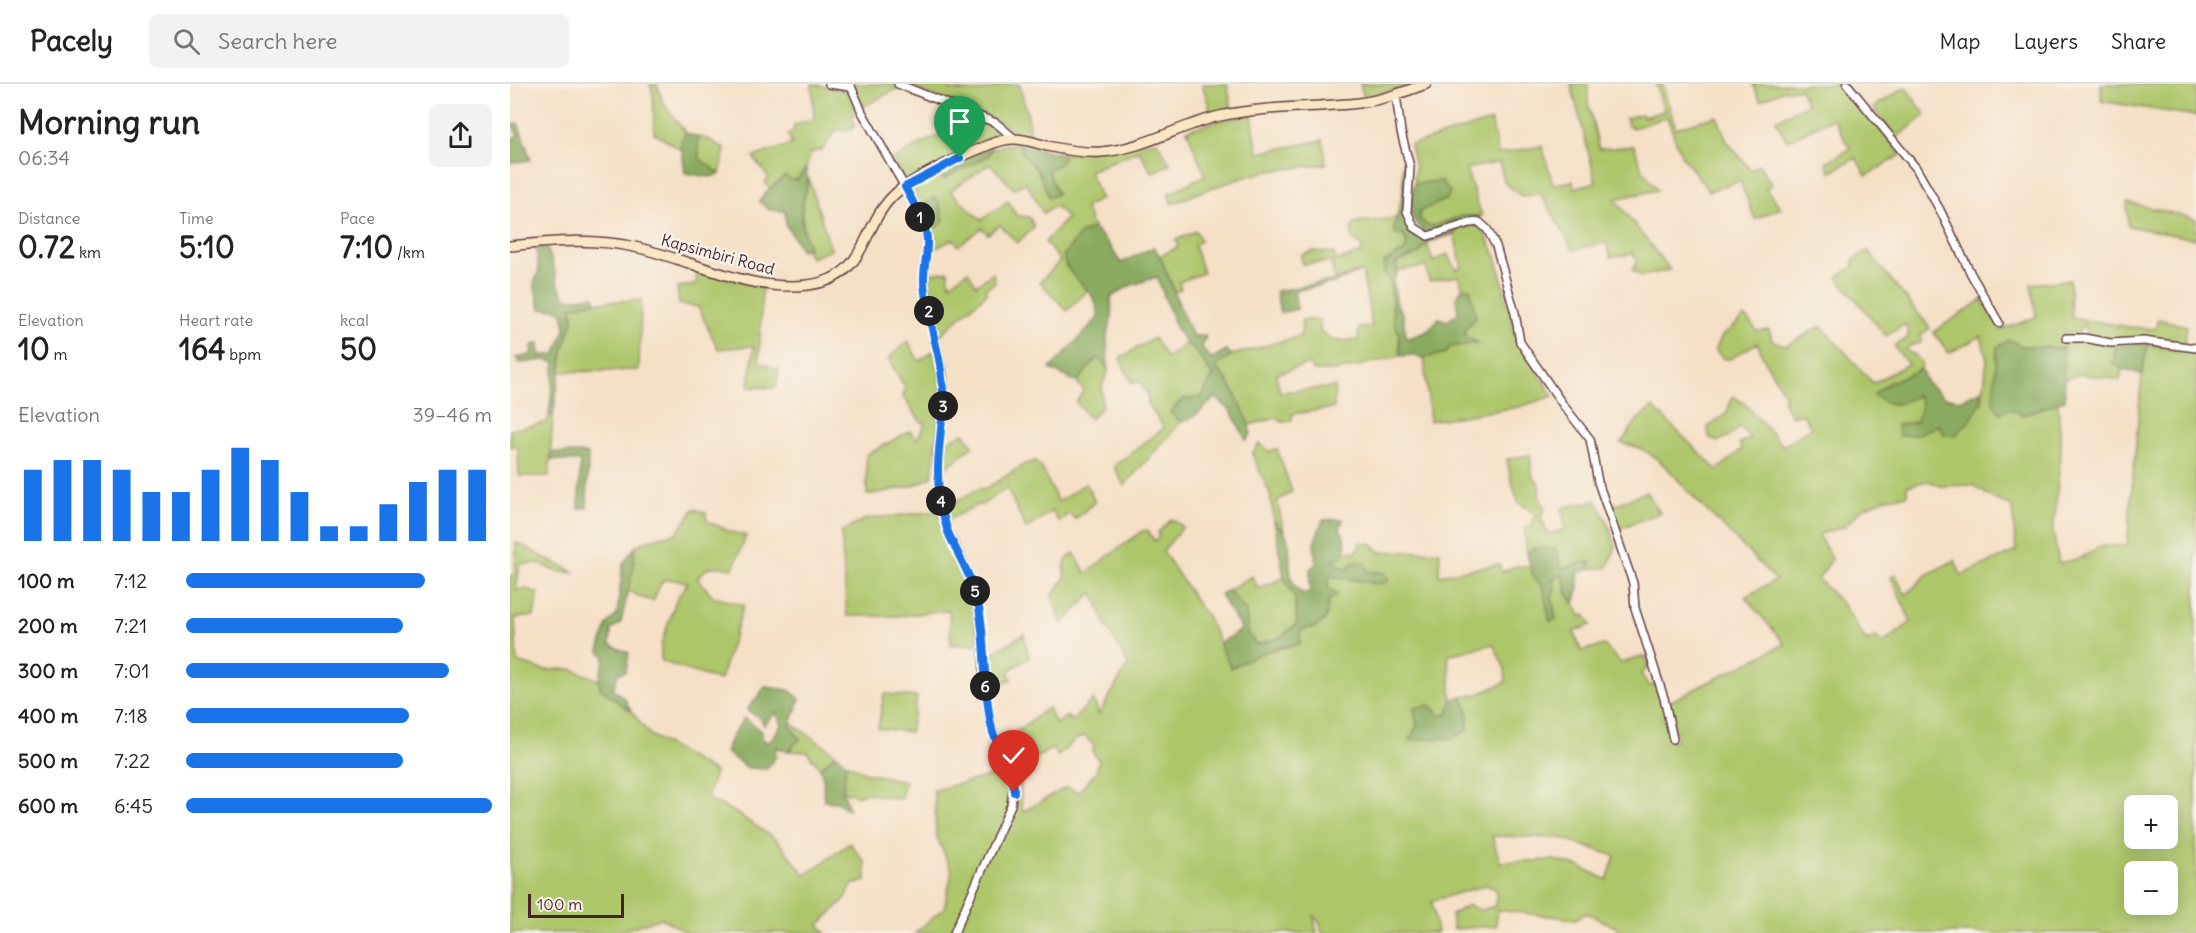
<!DOCTYPE html>
<html lang="en">
<head>
<meta charset="utf-8">
<style>
	body { margin:0; font-family:Delius,sans-serif; background:#f2f2f2; color:#222; height:100vh; display:flex; flex-direction:column; font-size:22px; white-space:nowrap }
	* { box-sizing:border-box; margin:0 }
	p { font-size:20px; color:#767676 }
	.icon { flex:none; width:33px; height:33px; fill:none; stroke:currentColor; stroke-width:2; stroke-linecap:round; stroke-linejoin:round }
	.map { position:relative; flex:1; overflow:hidden }
	.drawer { display:flex; flex-direction:column; background:#fff; width:510px }
	.drawer>* { flex:none }
	.fabs { position:absolute; left:1614px; top:711px; display:grid; gap:12px }
	.fabs a { display:grid; place-items:center; width:54px; height:54px; border-radius:9px; background:#fff; box-shadow:0 3px 15px #0003; font-size:30px }
	.scale { position:absolute; left:18px; bottom:15px; width:96px; box-sizing:border-box; padding-left:6px; border:3px solid #4a1f2b; border-top:0; font-size:16px; line-height:21px; white-space:nowrap; color:#4a1f2b; -webkit-text-stroke:4px #f7f3e8; paint-order:stroke }
	.pin { position:absolute; display:grid; place-items:center; width:51px; height:51px; color:#fff; margin:-62px -26px; border-radius:50% 50% 50% 0; rotate:-45deg; box-shadow:0 0 6px #0007 }
	.pin .icon { rotate:45deg }
	.km { position:absolute; width:30px; height:30px; margin:-15px; border-radius:50%; background:#222; color:#fff; font-size:16px; line-height:30px; text-align:center }
	.round { display:grid; place-items:center; flex:none; width:63px; height:63px; border-radius:9px; background:#f2f2f2 }
	.overview { display:flex; align-items:center; justify-content:space-between; height:102px; padding:0 18px }
	h1 { font-size:33px; font-weight:700; line-height:45px }
	.metrics { display:grid; grid-template-columns:repeat(3,1fr); gap:9px; height:102px; padding:6px 18px }
	.metrics div { display:grid; align-content:center }
	.metrics b { font-size:30px; font-weight:700 }
	.metrics small { font-size:16px; font-weight:400 }
	.metrics p { font-size:16px }
	.chart { height:168px; padding:12px 18px }
	.chart p { display:flex; justify-content:space-between }
	.chart svg { width:100%; height:108px; margin-top:6px; stroke:#1a73e8; stroke-width:6 }
	ul { padding:0 18px; list-style:none; font-size:20px }
	li { display:grid; grid-template-columns:96px 72px 1fr; align-items:center; height:45px }
	li i { height:15px; border-radius:8px; background:#1a73e8 }
	header { display:flex; align-items:center; gap:36px; box-sizing:border-box; height:84px; padding:0 30px; background:#fff; border-bottom:2px solid #e0e0e0 }
	header strong { font-size:28px }
	nav { display:flex; gap:33px; margin-inline-start:auto; font-size:21px }
	.search { width:420px; height:54px; background:#f2f2f2; display:flex; align-items:center; gap:15px; box-sizing:border-box; padding:0 21px; border-radius:9px; color:#767676; font-size:22px }
	main { display:flex; flex:1; min-height:0 }
	.map>svg:first-child { display:block }
	.green { fill:#adc66b; stroke:#7c724b; stroke-width:1.5; fill-rule:evenodd }
	.forest { fill:#8aab5f; stroke:#6a6545; stroke-width:1.5 }
	.lines { fill:none; stroke-linecap:round; stroke-linejoin:round }
	.street-casing { stroke:#643c42; stroke-width:10 }
	.secondary-casing { stroke:#643c42; stroke-width:12 }
	.street { stroke:#fff; stroke-width:7 }
	.secondary { stroke:#fbe6c4; stroke-width:9 }
	.route-casing { stroke:#fff; stroke-width:12 }
	.route { stroke:#1a73e8; stroke-width:8 }
	.labels { text-anchor:middle; dominant-baseline:central; stroke-width:5; stroke-linejoin:round; paint-order:stroke }
	.street-label { font-size:16px; fill:#4a1f2b; stroke:#f7f3e8 }
</style>
</head>
<body>
<header>
<strong>Pacely</strong>
<div class="search"><svg class="icon" aria-label="search" viewBox="0 0 24 24"><circle cx="10" cy="10" r="6"/><path d="M15 15l6 6"/></svg>Search here</div>
<nav><a>Map</a><a>Layers</a><a>Share</a></nav>
</header>
<main>
<section class="drawer">
<div class="overview"><div><h1>Morning run</h1><p>06:34</p></div><a class="round"><svg class="icon" aria-label="share" viewBox="0 0 24 24"><path d="M12 15V3M7 8l5-5 5 5M5 13v7h14v-7"/></svg></a></div>
<div class="metrics">
<div><p>Distance</p><b>0.72<small> km</small></b></div>
<div><p>Time</p><b>5:10</b></div>
<div><p>Pace</p><b>7:10<small> /km</small></b></div>
</div>
<div class="metrics">
<div><p>Elevation</p><b>10<small> m</small></b></div>
<div><p>Heart rate</p><b>164<small> bpm</small></b></div>
<div><p>kcal</p><b>50</b></div>
</div>
<div class="chart"><p><span>Elevation</span>39–46 m</p>
<svg viewBox="0 0 160 44" preserveAspectRatio="none"><path d="M5 44V15M15 44V11M25 44V11M35 44V15M45 44V24M55 44V24M65 44V15M75 44V6M85 44V11M95 44V24M105 44V38M115 44V38M125 44V29M135 44V20M145 44V15M155 44V15"/></svg>
</div>
<ul>
<li><b>100 m</b>7:12<i style="width:78%"></i></li>
<li><b>200 m</b>7:21<i style="width:71%"></i></li>
<li><b>300 m</b>7:01<i style="width:86%"></i></li>
<li><b>400 m</b>7:18<i style="width:73%"></i></li>
<li><b>500 m</b>7:22<i style="width:71%"></i></li>
<li><b>600 m</b>6:45<i style="width:100%"></i></li>
</ul>
</section>
<div class="map">
<svg width="1686" height="849" viewBox="0 0 1686 849">
	<rect width="100%" height="100%" fill="#f7f3e8"/>
	<filter id="ink" filterUnits="userSpaceOnUse"><feTurbulence type="fractalNoise" baseFrequency=".0167" numOctaves="2"/><feDisplacementMap in="SourceGraphic" scale="12" xChannelSelector="R" yChannelSelector="G"/><feConvolveMatrix kernelMatrix="1 2 1 2 8 2 1 2 1" color-interpolation-filters="sRGB"/></filter>
	<filter id="wash" filterUnits="userSpaceOnUse"><feTurbulence type="fractalNoise" baseFrequency=".008" numOctaves="4" result="noise"/><feDisplacementMap in="SourceGraphic" scale="24" xChannelSelector="R" yChannelSelector="G"/><feGaussianBlur stdDeviation="1.35" result="paint"/><feColorMatrix in="noise" values="0 0 0 0 0 0 0 0 0 0 0 0 0 0 0 0 0 1.4 0 .05"/><feComposite in="paint" operator="in"/></filter>
	<g filter="url(#wash)">
		<rect width="100%" height="100%" fill="#f5e0c6"/>
		<path class="green" d="M140 0H147L153 19 176 49 171 58 172 66 144 49 143 9Z
			M302 0 338 7 348 28 342 32 345 42 341 46H326L313 65 301 69 296 84 288 95 281 97 275 92 260 104 255 99 259 94 243 73 282 60 278 51 283 47 284 41 304 35Z
			M342 0H382L390 3 353 23Z
			M395 0H440V6L467 8 487 4V0H509L518 32 519 52 506 50 493 40Z
			M692 0H717L722 25 701 29Z
			M850 0H905L854 14Z
			M1061 0H1078V18L1089 65 1124 62 1132 85 1147 106 1105 115 1160 186 1132 192 1122 186 1127 178 1123 170 1101 173 1096 159 1063 166 1040 125 1030 110 1011 112 995 99 989 78 956 85 972 132H952L919 143 910 136V127L937 115 930 97 904 100 905 83 900 61 981 37 988 70 1032 62 1043 100 1063 97 1064 104 1086 98Z
			M1146 0H1152L1166 44 1207 32 1217 57 1241 86 1249 81 1262 100 1256 105 1271 124 1245 135 1230 97 1199 107 1171 71 1157 33 1123 44 1118 42 1116 34 1132 30 1134 33 1154 27Z
			M1243 0H1334L1391 71 1356 92 1346 74 1320 88 1316 78 1340 65 1323 34 1277 57 1266 36 1297 20 1290 5 1274 6 1250 17Z
			M1591 0H1651L1652 2 1678 3 1679 0H1686V32L1591 17Z
			M1395 3 1416 31 1386 54 1363 24Z
			M742 31 748 69 813 56 816 80 752 88 701 104 662 120 658 110 695 91 677 46 707 37Z
			M470 38 485 42 496 52 395 98 383 76 418 56Z
			M188 53 198 55 215 65 210 90 189 74Z
			M647 57 660 80 642 89 629 66 579 87 591 115 575 123 583 144 570 150 555 181 578 206 557 227 530 198 550 177 535 158 557 134 546 122 533 129 516 98 504 105 480 80 440 107 471 136 498 117 507 132 519 133 524 143 507 159 490 141 478 150 472 144 448 162 444 155 422 166 419 146 430 141 423 114 410 124 401 103 427 91 435 95C457 80 481 58 509 60L511 68 547 109 537 86 550 80 554 70Z
			M299 95 321 166 301 174 295 165 298 163C290 132 290 127 299 95Z
			M1617 118 1686 135V155L1618 142Z
			M887 134 884 144 886 151 893 149 896 156V166L874 179V188L880 199 884 238 889 249 890 272 827 287H804L798 280 766 290 770 308 825 303 824 324 782 330V337L772 338 767 334 739 341 718 296 705 283 722 271 791 252 792 236H810V247L824 257 848 256 849 244 862 242 852 187 825 196 821 178 792 180 791 171 803 167 824 169 826 177 852 169 851 161 842 155 841 144 847 138Z
			M966 141 972 144 986 172 1007 257 1043 312 1009 323 920 337 914 274 936 269 940 263 967 259 955 252V245L966 234 960 204H953L948 192 919 197 916 182 888 187 886 179 910 169 917 159 923 178 937 170 946 185 952 184 944 150 948 146Z
			M686 147 691 157 684 161 693 189 669 198 671 205 665 208 650 172 668 163 666 156Z
			M1358 167 1420 244 1411 251 1412 258 1402 261 1395 266 1404 270 1412 279 1411 285C1392 296 1382 292 1364 311H1407L1413 321 1406 338 1387 341 1408 350 1472 319 1477 275 1471 252 1439 269 1423 248 1472 216 1491 246 1526 233 1521 200 1560 196 1561 233 1619 243 1645 245 1648 235 1677 242 1674 259 1636 254 1604 257 1578 251 1574 240 1565 253H1554V257L1574 256 1606 262 1603 279 1612 285 1610 296 1570 290 1554 295 1553 264 1513 262 1500 325 1513 331 1548 318 1551 366 1543 448 1549 479 1571 474 1590 462H1617L1632 290 1638 260 1669 267 1686 268V849H1118L1077 829 1065 835 987 826 986 842 943 845 941 831 958 821 970 826 986 822V805L976 801 922 817 927 849H812L810 840 803 830 807 849H405L434 824 442 788 426 751 424 706 501 687 499 670 491 659 538 624 546 640 557 632 562 637 583 615 589 630 618 581 594 537 583 508 552 540 542 512 555 494C553 482 554 476 564 469L576 489 632 447 637 446 645 457 649 453 648 448 662 435 673 443 653 467 691 525 697 532 721 583 746 570 789 560 790 546 806 543 816 534C819 520 816 506 820 492L870 500 875 489C859 487 833 490 823 475L832 473 835 467 847 468 850 458 863 460 869 468 930 467 929 491 989 480 992 488 1006 482H1020L1024 494 1033 503 1046 535 1042 513 1043 494 1053 491 1057 510 1064 519 1070 532 1075 531 1081 541 1064 547 1071 567 1094 561 1111 579 1135 572 1139 583 1131 590 1138 601H1146L1161 658 1167 655 1159 618 1275 560 1235 513 1266 496C1241 471 1216 445 1190 420 1166 396 1148 364 1111 359L1128 335 1143 323 1207 386 1232 365 1229 360 1240 354 1230 342 1221 351 1207 358 1199 353 1198 343 1216 330 1223 312 1236 321 1273 362 1301 343 1293 331H1281L1273 319 1275 311 1256 279 1247 259 1220 275H1214L1205 266 1212 252 1235 232 1247 247 1259 246 1262 256 1276 262 1311 242 1363 299 1398 280 1384 262 1398 254V246L1395 240 1376 252 1327 193 1345 182 1342 177ZM1418 397 1430 402 1462 401 1486 416 1502 422 1506 467 1451 491 1445 476 1416 491 1396 511 1385 490 1381 493 1401 538 1373 559 1366 553 1356 557 1335 523 1308 495 1322 475 1308 451 1335 442 1353 424 1377 414 1397 411V402ZM983 560 995 585 996 598 969 610 952 612 958 627 900 655 907 642 904 625 930 632 938 630 942 616 938 571ZM575 652 585 663 582 667 589 677 586 688 568 708 557 703 512 728 510 695 502 687 543 664 548 672 566 655ZM1624 722H1658V754H1624ZM982 752 1051 754 1105 772 1097 796 1070 783 1045 776 990 778ZM1624 788H1658V820H1624Z
			M187 187 252 202 249 278 269 286 266 304 239 303 244 262 208 265 188 223 169 220 167 203 186 201Z
			M438 187 440 200 458 187 466 201 483 189 485 198 475 205 477 209 429 252 418 205V190Z
			M131 216 129 286 51 288 53 267 63 237 62 223 86 218Z
			M644 254 657 274 676 259 688 270 703 292 691 314 673 315 660 328 671 338 614 402 604 382 654 344 638 320 637 309 629 297 622 300 610 274Z
			M398 257 409 277 424 267 430 290 431 322 422 393 403 402 357 411 356 371 400 347 407 355 416 338H411L393 313 395 303 378 275Z
			M587 274 593 278 598 286 592 303V323L580 335 566 318 574 307 567 298Z
			M39 330 43 332 39 392H9L8 363 0 362V346L37 338Z
			M454 349 463 362 433 386 430 378 432 360Z
			M749 359 759 367 767 365 782 408 767 417 774 447 764 437 760 410 742 370Z
			M1020 371 1022 391 1029 400V412L1035 425 1031 434 1038 450 1055 445 1052 424 1086 416 1097 437 1106 462 1098 483 1080 485V479L1051 484 1023 464 1017 470 1014 443 1022 442 1024 429 1008 418 1001 395 997 375Z
			M525 377 532 385 548 418 576 399 585 418 565 435 558 430 549 438 542 427 516 445 497 404 472 421H467L440 435 437 422 470 404 474 406 515 380Z
			M1136 408 1150 429 1108 445 1100 423Z
			M184 425 196 429 197 437 221 448 236 452 223 485C204 482 200 478 187 495L204 513 234 521 210 596C196 591 161 583 151 576V561L166 516 178 498 156 495 151 499 143 517 132 514 117 506 124 481 125 463 135 457 167 449Z
			M428 427 441 464 457 494 466 523 469 560 441 561 439 526 388 532H337L331 448 356 435Z
			M6 459C18 463 23 467 33 473 44 479 54 482 65 489L46 487 28 479 10 480 6 506 15 505 28 509 24 532 5 534 7 578 34 586 61 585 89 596 90 604 122 628 140 651 205 688 197 714 226 729 267 756 295 791 340 759 355 778 356 797 342 801 335 815 309 841 316 849H177L152 834 104 849H0V493L5 489Z
			M742 492 748 504 774 494 785 514 787 540 771 553 746 561 738 548 736 527 718 506Z
			M514 550 519 574 498 587 502 595 479 609 478 572Z
			M374 610 407 613 400 648 368 644Z
			M281 639 326 670 310 684 297 668 278 667 290 655 280 642Z
			M336 679 356 689 395 697 391 715 355 709 347 712 333 707Z"/>
		<path class="forest" d="M8 39 21 76 0 79V55L8 52 2 40Z
			M176 49 188 53 189 74 210 90 200 93 175 89 171 58Z
			M509 60 554 70 550 80 538 86 547 110 539 114 528 87 511 68Z
			M481 64 479 71 434 95 427 91 460 72Z
			M893 68C900 89 894 105 894 125 895 137 906 156 920 155 929 154 939 148 948 146L944 150 917 159 910 169 886 179 888 187 883 198 887 221 893 231 896 255 916 248 929 234 937 237 948 229 946 213 953 204H960L966 234 955 245V252L968 259 940 263 936 269 914 274 903 271 890 272 889 249 884 238 880 199 874 188V179L896 166V156L893 150 886 151 884 144 893 108Z
			M296 84C301 103 290 116 291 135 292 144 296 155 299 163L291 166 276 141 275 127 259 126 249 117 257 107 275 92 281 96 288 95Z
			M931 97 940 108 937 115 910 127V136L920 143 952 132H972L922 149C897 144 900 120 904 100Z
			M423 114 428 116 434 136 430 141 419 146 410 124Z
			M583 144 597 158 611 179 644 163 650 172 673 231 683 252 696 251 692 264 701 275 716 266 722 271 706 283C722 301 736 326 741 350L736 356 721 327 706 314C693 323 686 335 671 338L660 328 673 315 691 314 703 292 688 270 676 259 666 244 647 193 619 202 601 213 602 233 597 251 598 286 593 278 587 274 567 298 540 285 588 234C589 204 558 197 553 172L570 150Z
			M26 164H36C47 179 43 203 58 215L84 212 86 218 62 223 63 237 53 267 43 332 39 330 45 278 35 276 10 279 6 274 21 271 22 261 29 259 30 271H45L55 246 54 230 46 225H30L24 200 29 186Z
			M852 187 824 199 784 207 787 225 770 229 766 207 825 196Z
			M1499 256 1513 262 1553 264 1555 316 1513 331 1500 325 1490 329 1483 318 1487 263Z
			M1625 260H1638L1632 290 1612 285 1603 279 1606 262Z
			M1411 285 1417 299 1434 313 1451 316 1472 306C1472 326 1458 339 1445 352L1434 351 1429 341 1408 350 1389 352 1387 341 1406 338 1412 321 1407 311C1389 321 1383 325 1364 311 1382 293 1392 296 1411 285Z
			M41 368 78 370 77 424H69L70 377 41 376Z
			M833 435 830 445C836 455 838 462 832 473L823 475 826 479 838 485 841 479 854 478 858 487 875 489 879 497 870 500 820 492 817 503 827 511 819 516 816 534 806 543 790 546V560C764 562 742 572 721 584L709 560 732 545 716 521 710 510 718 506 736 527 738 548 746 561 771 553 787 540 785 514 774 494 764 437C770 443 776 448 778 457 783 475 773 500 795 510L800 506V485L806 480 804 459 813 436Z
			M125 463 124 481 111 538 101 546 100 561 119 569 116 587 108 590 103 605 115 615 122 628 90 604 89 596 95 573 89 567 97 540 107 531 113 479Z
			M1023 464 1047 465 1051 484C1062 483 1069 478 1081 478L1080 485 1068 489 1069 504 1064 519 1057 510 1053 491 1043 494 1045 506 1042 513 1046 535 1040 538 1033 503 1024 494 1017 470Z
			M255 603 279 606 290 615 280 642 290 655 278 667 265 663 266 672 257 685 238 684 215 668 222 652 234 634 252 648V655L259 659 272 640 266 629 254 641 250 634 237 626Z
			M952 612 958 627V646L943 654 899 656 907 642 904 624 920 621 930 632 938 630 942 616Z
			M326 670 336 679 333 707 339 726 327 718 314 717 313 694 310 684Z"/>
	</g>
	<g filter="url(#ink)">
		<g class="lines">
			<defs>
				<path id="street" d="M319 0 340 3
					M340 0 352 28 404 119 416 147 417 161 414 197 422 243 433 291V324L427 374 429 412 437 445 457 487 468 519 473 563 474 597 481 642 487 659 497 676 504 697 501 721 444 849
					M388 0 486 39 505 55
					M1337 0 1406 84 1430 126 1461 190 1489 239
					M886 11 891 48 900 83 897 127 904 143 918 152 960 139 969 138 977 145 986 162 1005 229 1010 258 1053 321 1080 355 1088 398 1123 499 1125 524 1154 614 1163 655
					M1556 254H1574L1601 259 1633 257 1686 264"/>
				<path id="secondary" d="M0 162C43 157 86 154 129 164 184 177 240 208 298 201 359 194 350 141 386 109 403 94 453 71 474 63 483 59 494 55 503 55 515 55 526 59 537 62 555 66 573 69 591 68 633 65 670 41 710 32 756 22 802 24 849 19 872 16 894 8 916 0"/>
			</defs>
			<use href="#street" class="street-casing"/>
			<use href="#secondary" class="secondary-casing"/>
			<use href="#street" class="street"/>
			<use href="#secondary" class="secondary"/>
		</g>
	</g>
	<g class="lines" filter="url(#ink)">
		<defs>
			<path id="route" d="M450 74 395 103C402 117 412 132 416 148 420 164 413 181 414 198 416 237 434 274 433 314 433 347 424 379 430 413 432 424 434 437 438 448 448 472 463 494 468 519 477 560 472 603 482 645 484 655 489 660 494 669 500 681 504 694 504 708"/>
		</defs>
		<use href="#route" class="route-casing"/>
		<use href="#route" class="route"/>
	</g>
	<g class="labels">
		<g class="street-label">
			<text transform="translate(208 170) rotate(15)">Kapsimbiri Road</text>
		</g>
	</g>
</svg>
<div class="fabs">
<a>+</a>
<a>−</a>
</div>
<div class="scale">100 m</div>
<div class="pin" style="left:450px;top:74px;background:#1e9e55"><svg class="icon" aria-label="arrive" viewBox="0 0 24 24"><path d="M6 21V4h12l-3 4 3 4H6"/></svg></div>
<div class="pin" style="left:504px;top:708px;background:#d93025"><svg class="icon" aria-label="check" viewBox="0 0 24 24"><path d="M5 12l5 5 9-10"/></svg></div>
<b class="km" style="left:410px;top:133px">1</b>
<b class="km" style="left:419px;top:227px">2</b>
<b class="km" style="left:433px;top:322px">3</b>
<b class="km" style="left:431px;top:417px">4</b>
<b class="km" style="left:465px;top:507px">5</b>
<b class="km" style="left:475px;top:602px">6</b>
</div>
</main>
</body>
</html>
